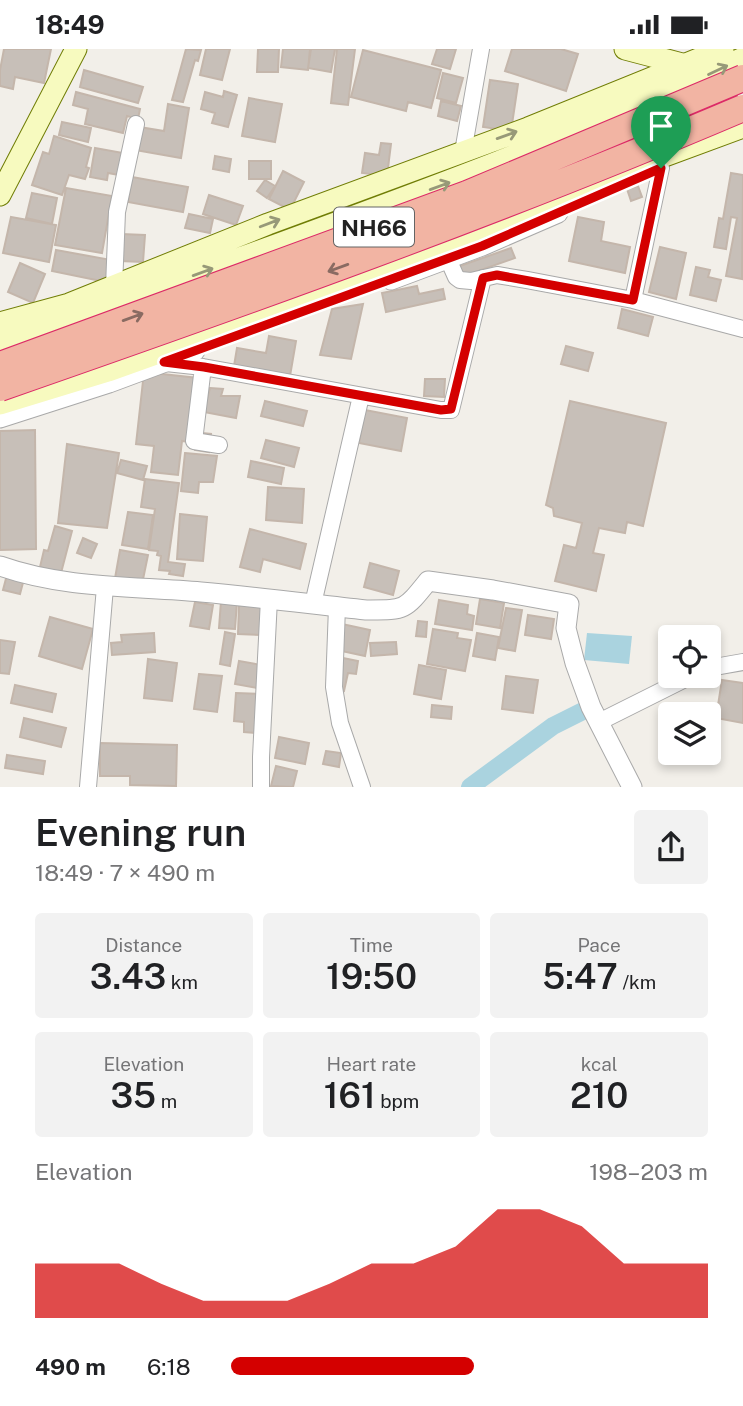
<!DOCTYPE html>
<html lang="en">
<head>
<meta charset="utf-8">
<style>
	body { margin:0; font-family:"Public Sans",sans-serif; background:#f2f2f2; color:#202124; height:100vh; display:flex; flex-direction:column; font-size:26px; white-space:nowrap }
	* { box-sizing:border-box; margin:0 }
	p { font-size:23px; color:#757577 }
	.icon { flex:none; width:38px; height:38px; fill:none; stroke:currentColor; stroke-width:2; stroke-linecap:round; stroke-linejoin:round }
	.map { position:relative; height:738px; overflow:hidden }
	.drawer { display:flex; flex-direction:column; background:#fff; flex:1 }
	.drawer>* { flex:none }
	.tools { position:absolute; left:658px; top:576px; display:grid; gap:14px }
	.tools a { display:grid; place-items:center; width:63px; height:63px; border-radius:7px; background:#fff; box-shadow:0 4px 10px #0003; font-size:35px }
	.pin { position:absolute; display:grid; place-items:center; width:60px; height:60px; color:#fff; margin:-72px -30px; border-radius:50% 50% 50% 0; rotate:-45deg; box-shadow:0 0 7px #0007 }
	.pin .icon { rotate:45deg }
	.round { display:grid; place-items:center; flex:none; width:74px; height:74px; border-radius:7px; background:#f2f2f2 }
	.overview { display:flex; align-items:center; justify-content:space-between; height:119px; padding:0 35px }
	h1 { font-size:38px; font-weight:600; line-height:52px }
	.figures { display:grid; grid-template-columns:repeat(3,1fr); gap:10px; height:119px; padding:7px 35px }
	.figures div { display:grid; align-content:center; border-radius:7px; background:#f2f2f2; text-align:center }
	.figures b { font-size:35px; font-weight:600 }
	.figures small { font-size:19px; font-weight:400 }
	.figures p { font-size:19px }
	.chart { height:196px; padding:14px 35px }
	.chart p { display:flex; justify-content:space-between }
	.chart svg { width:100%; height:126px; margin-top:7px; fill:#d40000; opacity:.7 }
	ul { padding:0 35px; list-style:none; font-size:23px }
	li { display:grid; grid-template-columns:112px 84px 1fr; align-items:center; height:52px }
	li i { height:18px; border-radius:9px; background:#d40000 }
	.status { display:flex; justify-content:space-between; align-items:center; height:49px; padding:0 35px; background:#fff; direction:ltr }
	.status svg { height:19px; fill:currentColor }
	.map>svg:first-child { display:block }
	.water { fill:#aad3df }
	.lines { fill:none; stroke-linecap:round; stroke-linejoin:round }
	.canal { stroke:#aad3df; stroke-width:18 }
	.building { fill:#c7bfb8; stroke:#c4b6ab; stroke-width:2 }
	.minor-casing { stroke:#a9a9a9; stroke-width:18 }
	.tertiary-casing { stroke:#a9a9a9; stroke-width:21 }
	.secondary-casing { stroke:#707d05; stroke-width:23 }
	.minor { stroke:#fff; stroke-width:16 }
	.tertiary { stroke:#fff; stroke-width:19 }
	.secondary { stroke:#f7fabf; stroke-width:21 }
	.trunk-bridge-casing { stroke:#dc2a67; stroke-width:28; stroke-linecap:butt }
	.trunk-bridge { stroke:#f2b4a3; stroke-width:26 }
	.oneway { stroke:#979978 }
	.oneway2 { stroke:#8a6b62 }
	.route-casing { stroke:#fff; stroke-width:14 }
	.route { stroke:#d40000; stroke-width:9 }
	.labels { text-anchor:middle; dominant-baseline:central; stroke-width:5; stroke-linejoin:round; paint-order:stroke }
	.shield { fill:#fff; stroke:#646464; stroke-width:2 }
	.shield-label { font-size:23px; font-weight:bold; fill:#222 }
</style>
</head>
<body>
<div class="status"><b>18:49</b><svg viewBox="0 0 49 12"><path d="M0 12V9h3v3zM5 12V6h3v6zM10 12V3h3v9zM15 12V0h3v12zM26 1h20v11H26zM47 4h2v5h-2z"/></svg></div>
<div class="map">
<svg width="743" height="738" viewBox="0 0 743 738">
	<rect width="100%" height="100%" fill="#f2efe9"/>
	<path class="water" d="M587 584 632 587 629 615 584 611Z"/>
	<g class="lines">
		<path class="canal" d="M470 738 553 677 591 658"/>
	</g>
	<path class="building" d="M4 0H51L44 34 15 28 13 40 0 37V21Z
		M186 0 201 1 198 12 195 11 183 53 172 51Z
		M206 0H230L222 31 200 26Z
		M258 0H279L278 23H257Z
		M283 0H310L308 21 281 18Z
		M311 0H335L331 23 308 19Z
		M337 0H355L348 56 331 54Z
		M437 0H456L450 20 432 15Z
		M512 0H561L578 5 566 42 505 22Z
		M363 1 441 21 431 59 408 53 406 62 351 48Z
		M84 21 143 38 138 54 80 38Z
		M443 24 463 29 456 54 437 49Z
		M490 31 518 35 511 82 483 78Z
		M224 42 237 46 228 78 212 74 215 64 201 60 205 43 223 48Z
		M76 43 140 60 138 70 127 67 123 84 85 75 88 60 73 56Z
		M249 49 282 55 275 93 242 87Z
		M441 52 461 57 457 72 438 67Z
		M168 55 189 59 181 109 135 101 139 78 164 82Z
		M62 73 91 79 88 93 59 86Z
		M54 87 91 99 86 118 89 119 85 130 69 126 62 146 32 136 43 103 49 105Z
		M381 94 391 95 387 127 362 124 365 104 379 106Z
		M95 99 123 104 119 126 108 124 107 131 90 128Z
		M215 107 231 110 229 123 213 120Z
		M249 112H271V130H249Z
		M283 122 304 133 290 161 269 150Z
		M731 124 743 126 742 230 726 227 737 169 731 168 726 200 714 198 719 169 723 170Z
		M132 128 188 138 183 163 128 153Z
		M265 131 275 137 267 149 257 142Z
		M638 137 642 148 631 152 627 140Z
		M66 139 112 147 102 204 55 196Z
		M32 144 57 149 52 175 26 169Z
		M209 146 243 157 236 176 203 165Z
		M189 165 213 170 210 184 185 179Z
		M11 168 56 176 49 213 3 204Z
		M578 168 604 173 601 192 630 198 625 224 569 212Z
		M121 185 145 186 143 213 120 212Z
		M660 198 686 204 676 250 649 243Z
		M511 199 515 209 461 228 457 218Z
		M56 201 111 211 106 233 52 222Z
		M20 214 45 225 33 254 8 243Z
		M696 218 710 221 708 228 721 231 716 252 690 246Z
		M417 237 419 245 443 240 445 250 386 263 382 244Z
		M363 255 351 310 320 306 332 260Z
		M622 260 653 268 648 287 618 279Z
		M269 287 296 292 290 327 234 317 237 299 266 304Z
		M566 297 593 304 588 322 561 315Z
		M144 323 198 329 192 383 211 385 209 403 195 401 196 394 182 392 178 426 151 423 154 397 136 395Z
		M425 330H445L444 348 424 347Z
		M210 339 223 340 221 347H240L236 369 204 363Z
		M265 352 307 362 303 377 261 367Z
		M570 352 666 374 643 477 627 473 625 484 599 479 593 504 604 506 596 542 555 532 564 496 576 499 582 474 554 467 553 459 546 456Z
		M365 361 407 369 401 402 359 394Z
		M35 381 36 500 0 501V382Z
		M266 391 299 399 294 418 261 409Z
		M67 395 119 404 107 479 58 474Z
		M185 404 217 407 213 433H199L198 444 181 442Z
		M121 411 147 417 143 431 117 424Z
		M251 412 284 419 281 435 248 428Z
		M145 430 179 434 168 513 185 515 183 527 169 525 170 522 159 521 161 507 157 506 158 502 149 501 155 460 141 458Z
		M268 438 304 440 302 474 266 471Z
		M128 463 153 466 148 500 122 496Z
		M180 465 207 468 203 512 177 510Z
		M55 477 72 482 61 524 40 518 44 501 48 502Z
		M250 480 306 495 300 520 263 510 260 523 240 518Z
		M83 489 97 495 91 509 77 504Z
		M120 501 148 506 141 540 114 535Z
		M370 514 399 522 393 546 364 538Z
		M8 522 25 526 20 545 3 541Z
		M480 550 504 554 500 579 476 575Z
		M439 551 468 556 467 565 474 567 472 581 435 575Z
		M221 552 237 553 235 580 219 579Z
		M195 553 213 556 209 580 190 577Z
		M239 556 263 557 261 586 238 585Z
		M506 559 522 561 515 602 498 599Z
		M528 566 554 570 551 590 525 586Z
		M50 568 93 580 82 620 39 607Z
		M418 572 427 573 426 588 416 587Z
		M342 575 370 581 365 607 337 601Z
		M433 580 458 584 457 589 471 591 465 622 427 615Z
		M225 583 235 585 230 617 220 615Z
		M154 584 155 603 112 606 111 594 122 593 121 586Z
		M477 584 499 588 495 611 473 607Z
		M0 591 15 593 9 625 0 624Z
		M396 593 397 605 371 607 370 594Z
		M343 609 358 612 356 625 348 624 344 642 336 640Z
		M148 610 177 614 172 652 144 649Z
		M239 612 261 616 257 639 235 635Z
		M419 616 446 621 441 650 414 645Z
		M199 625 222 627 217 663 194 660Z
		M506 627 538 631 533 664 502 660Z
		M722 631 743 634V674L716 669Z
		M15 636 56 645 52 663 11 654Z
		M236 644 259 645 257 684 244 683V673L234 672Z
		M432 656 452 658 451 670 431 668Z
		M24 669 66 679 61 698 20 688Z
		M279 688 309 694 305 715 275 709Z
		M100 694 177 696 176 737 130 736V727H100Z
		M326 702 341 704 339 718 323 715Z
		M7 706 45 712 43 725 5 719Z
		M276 717 297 722 293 738 271 737Z"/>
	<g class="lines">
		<defs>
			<path id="minor" d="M463 103 481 0
				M448 210 456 228 460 231 471 232 497 226 527 231 633 251 743 280
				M114 238 117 163 136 75
				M633 251 661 119
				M166 314 203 318 441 361H451L483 229
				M203 318 194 392 219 396
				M313 555 361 347
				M337 558 334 638 340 674 362 738
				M709 619 743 613
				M599 673 693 626
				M88 738 105 538
				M261 738V708L269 550"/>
			<path id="tertiary" d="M391 231 482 197 558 164
				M0 369 109 334 195 302
				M0 517C65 540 134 537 201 543 256 548 311 555 366 561 405 561 404 562 428 532L493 541 569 555 566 579 575 614 591 658 632 738"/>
			<path id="secondary" d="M625 0 686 16
				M0 146 76 0
				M0 274 69 255 268 175 528 79 723 0
				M0 293 35 285C271 195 513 116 743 9
				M0 355 108 322 382 224 549 157 662 108 743 78"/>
		</defs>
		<use href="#minor" class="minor-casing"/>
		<use href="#tertiary" class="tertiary-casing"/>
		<use href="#secondary" class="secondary-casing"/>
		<use href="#minor" class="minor"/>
		<use href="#tertiary" class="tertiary"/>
		<use href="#secondary" class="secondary"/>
		<defs>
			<path id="trunk-bridge" d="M0 316 467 145 743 29
				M0 339C250 252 499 163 743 59"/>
		</defs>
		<use href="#trunk-bridge" class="trunk-bridge-casing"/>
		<use href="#trunk-bridge" class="trunk-bridge"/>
	</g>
	<defs><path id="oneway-shaft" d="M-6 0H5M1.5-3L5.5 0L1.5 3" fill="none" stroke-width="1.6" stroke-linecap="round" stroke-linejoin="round" transform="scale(1.75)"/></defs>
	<g class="oneway">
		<use href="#oneway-shaft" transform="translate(718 21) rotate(-25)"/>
		<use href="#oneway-shaft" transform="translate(507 86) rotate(-20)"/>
		<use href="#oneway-shaft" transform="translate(440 137) rotate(-20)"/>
		<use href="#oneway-shaft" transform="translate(270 174) rotate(-21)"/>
		<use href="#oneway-shaft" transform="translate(203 223) rotate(-20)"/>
	</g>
	<g class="oneway2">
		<use href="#oneway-shaft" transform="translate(338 219) rotate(160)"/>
		<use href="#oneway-shaft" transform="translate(133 268) rotate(-20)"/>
	</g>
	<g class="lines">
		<defs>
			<path id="route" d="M661 119 633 251 497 226 483 229 451 360 441 361 204 318 164 313 482 197Z"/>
		</defs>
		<use href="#route" class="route-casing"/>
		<use href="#route" class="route"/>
	</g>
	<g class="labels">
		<rect class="shield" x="334" y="158.5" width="80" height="39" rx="5"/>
		<g class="shield-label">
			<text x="374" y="178">NH66</text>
		</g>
	</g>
</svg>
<div class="tools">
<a><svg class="icon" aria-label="locate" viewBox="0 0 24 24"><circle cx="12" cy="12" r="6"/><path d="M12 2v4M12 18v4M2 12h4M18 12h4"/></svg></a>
<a><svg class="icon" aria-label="layers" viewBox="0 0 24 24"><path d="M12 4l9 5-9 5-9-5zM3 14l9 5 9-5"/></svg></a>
</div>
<div class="pin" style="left:661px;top:119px;background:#1e9e55"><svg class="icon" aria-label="arrive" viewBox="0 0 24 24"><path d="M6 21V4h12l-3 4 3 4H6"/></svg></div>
</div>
<section class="drawer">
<div class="overview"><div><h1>Evening run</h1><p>18:49 · 7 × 490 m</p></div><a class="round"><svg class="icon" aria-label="share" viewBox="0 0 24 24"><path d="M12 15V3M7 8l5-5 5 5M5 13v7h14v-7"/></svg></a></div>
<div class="figures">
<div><p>Distance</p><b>3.43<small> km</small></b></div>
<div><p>Time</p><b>19:50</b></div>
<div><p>Pace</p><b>5:47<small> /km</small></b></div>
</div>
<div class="figures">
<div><p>Elevation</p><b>35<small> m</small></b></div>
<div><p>Heart rate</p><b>161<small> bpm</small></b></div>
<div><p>kcal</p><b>210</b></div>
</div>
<div class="chart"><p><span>Elevation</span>198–203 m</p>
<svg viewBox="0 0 160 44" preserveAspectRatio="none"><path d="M0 44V25L10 25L20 25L30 32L40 38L50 38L60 38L70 32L80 25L90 25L100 19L110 6L120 6L130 12L140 25L150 25L160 25V44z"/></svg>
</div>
<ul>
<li><b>490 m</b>6:18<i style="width:51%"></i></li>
</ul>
</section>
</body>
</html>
